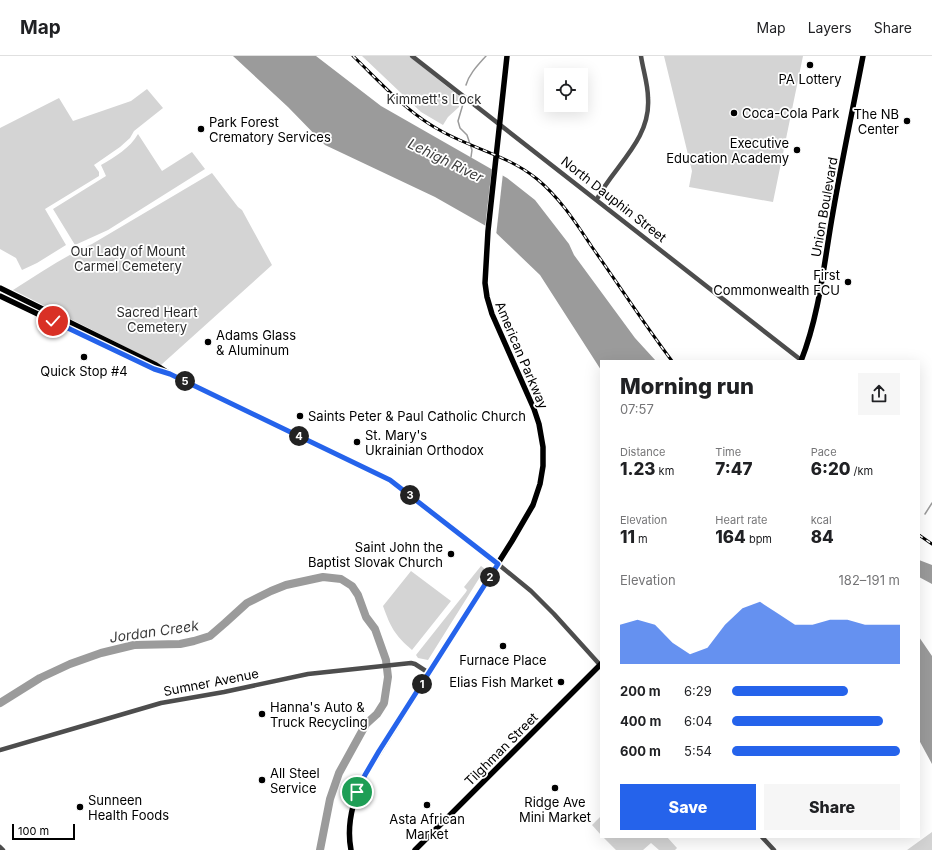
<!DOCTYPE html>
<html lang="en">
<head>
<meta charset="utf-8">
<style>
	body { margin:0; font-family:Inter,sans-serif; background:#f6f6f6; color:#202124; height:100vh; display:flex; flex-direction:column; font-size:15px; white-space:nowrap }
	* { box-sizing:border-box; margin:0 }
	p { font-size:13px; color:#757577 }
	.icon { flex:none; width:22px; height:22px; fill:none; stroke:currentColor; stroke-width:2; stroke-linecap:round; stroke-linejoin:round }
	.map { position:relative; flex:1; overflow:hidden }
	.panel { position:absolute; left:600px; top:304px; width:320px; height:478px; display:flex; flex-direction:column; background:#fff; border-radius:0px; box-shadow:0 4px 16px #0002 }
	.panel>* { flex:none }
	.buttons { position:absolute; left:544px; top:12px; display:grid; gap:8px }
	.buttons a { display:grid; place-items:center; width:44px; height:44px; border-radius:0px; background:#fff; box-shadow:0 4px 16px #0002; font-size:20px }
	.scale { position:absolute; left:12px; bottom:10px; width:63px; box-sizing:border-box; padding-left:4px; border:2px solid #000; border-top:0; font-size:11px; line-height:14px; white-space:nowrap; color:#000; -webkit-text-stroke:3px #fff; paint-order:stroke }
	.pin { position:absolute; display:grid; place-items:center; width:34px; height:34px; color:#fff; margin:-17px; border:2px solid #fff; border-radius:50%; box-shadow:0 1px 4px #0007 }
	.km { position:absolute; width:20px; height:20px; margin:-10px; border-radius:50%; background:#222; color:#fff; font-size:11px; line-height:20px; text-align:center }
	.round { display:grid; place-items:center; flex:none; width:42px; height:42px; border-radius:0px; background:#f6f6f6 }
	.summary { display:flex; align-items:center; justify-content:space-between; height:68px; padding:0 20px }
	h1 { font-size:22px; font-weight:800; line-height:30px }
	.metrics { display:grid; grid-template-columns:repeat(3,1fr); gap:6px; height:68px; padding:4px 20px }
	.metrics div { display:grid; align-content:center }
	.metrics b { font-size:17px; font-weight:800 }
	.metrics small { font-size:11px; font-weight:400 }
	.metrics p { font-size:11px }
	.chart { height:112px; padding:8px 20px }
	.chart p { display:flex; justify-content:space-between }
	.chart svg { width:100%; height:72px; margin-top:4px; fill:#2563eb; opacity:.7 }
	.button { display:flex; gap:8px; margin-top:auto; padding:8px 20px }
	.button a { flex:1; height:46px; border-radius:0px; background:#2563eb; color:#fff; font-size:16px; font-weight:800; line-height:46px; text-align:center }
	.button a+a { background:#f6f6f6; color:#202124 }
	ul { padding:0 20px; list-style:none; font-size:13px }
	li { display:grid; grid-template-columns:64px 48px 1fr; align-items:center; height:30px }
	li i { height:10px; border-radius:5px; background:#2563eb }
	header { display:flex; align-items:center; gap:24px; box-sizing:border-box; height:56px; padding:0 20px; background:#fff; border-bottom:1px solid #e0e0e0 }
	header strong { font-size:19px }
	nav { display:flex; gap:22px; margin-inline-start:auto; font-size:14px }
	.map>svg:first-child { display:block }
	.green { fill:#d4d4d4 }
	.water { fill:#9b9b9b }
	.pier { fill:#fff }
	.lines { fill:none; stroke-linecap:round; stroke-linejoin:round }
	.stream { stroke:#9b9b9b; stroke-width:1.5 }
	.river { stroke:#9b9b9b; stroke-width:8 }
	.minor { stroke:#4d4d4d; stroke-width:4.5 }
	.major { stroke:#000; stroke-width:5.5 }
	.rail-casing { stroke:#000; stroke-width:3 }
	.rail { stroke:#fff; stroke-width:1.5; stroke-dasharray:4.5; stroke-linecap:butt }
	.route-casing { stroke:#fff; stroke-width:8 }
	.route { stroke:#2563eb; stroke-width:5 }
	.poi-dot { fill:#000; stroke:#fff; stroke-width:1.5 }
	.labels { text-anchor:middle; dominant-baseline:central; stroke-width:3.5; stroke-linejoin:round; paint-order:stroke }
	.poi-label { font-size:13px; fill:#000; stroke:#fff; text-anchor:start }
	.park-label { font-size:13px; fill:#2b2b2b; stroke:#fff }
	.street-label { font-size:13px; fill:#000; stroke:#fff }
	.water-label { font-size:14px; font-style:italic; fill:#3c3c3c; stroke:#fff }
</style>
</head>
<body>
<header>
<strong>Map</strong>
<nav><a>Map</a><a>Layers</a><a>Share</a></nav>
</header>
<div class="map">
<svg width="932" height="794" viewBox="0 0 932 794">
	<rect width="100%" height="100%" fill="#fff"/>
	<path class="green" d="M362 0H409L460 41 459 51 448 61 443 69 421 56Z
		M664 0H803L773 146 689 131 692 115Z
		M147 33 163 52 134 75 130 82 120 91 94 109 99 116V120L45 153 66 189 37 207 22 214 16 202 0 193V72L59 42 73 65 131 45Z
		M138 78 162 115 192 96 205 113 108 174 75 189 53 153 106 120 101 109C115 101 130 92 138 78Z
		M212 117 238 151 242 154 272 209 161 309 13 234C39 218 64 200 92 188Z
		M481 510 485 513 428 604 418 602 416 599 466 536 467 534 464 531Z
		M411 515 451 545 412 594C394 578 391 572 383 550Z
		M601 760V779L592 769Z
		M932 776V794H907Z
		M603 781H667L677 792 675 794H659L651 787 643 794H616Z"/>
	<path class="water" d="M233 0H316L381 50 507 122 535 144 569 188 574 199 635 282 656 305H601V314L540 219 493 174 435 141 325 89 288 51Z
		M919 504 932 509V528L919 521Z
		M919 581 932 600V708L919 684Z"/>
	<path class="pier" d="M492 111 503 117 496 180 485 172Z"/>
	<g class="lines">
		<path class="stream" d="M466 29C469 18 478 9 486 0
			M463 48 458 65 460 72 467 79 472 94 471 101
			M925 458 932 447"/>
		<path class="river" d="M0 647 40 622 70 608 101 597 134 589 180 588 194 585 210 580 225 567 247 547 271 535 286 529 323 521 341 523 352 530 358 539 366 561 375 573 386 604 388 621 384 647 377 658 366 668 339 717 330 743 320 794"/>
		<path class="minor" d="M412 0 801 304
			M597 143C614 110 651 84 648 42 648 28 643 14 641 0
			M498 508 531 535 554 558 601 610
			M0 694 161 647 224 636 308 618 411 607 415 608 429 617
			M762 781 774 794
			M0 791 3 794"/>
		<path class="major" d="M0 232 156 309 170 318 390 424 498 508
			M0 240 130 302 154 313 164 316
			M801 305C820 257 824 206 833 156 842 104 853 52 863 0
			M351 794C346 768 353 743 365 719L512 485 533 449 540 428 543 410V391L539 368 534 353 492 258 487 241 485 227 488 175 507 0
			M415 794 601 608"/>
		<defs>
			<path id="rail" d="M353 0C381 27 408 58 443 76 474 93 509 100 537 123 560 142 576 167 592 191 619 229 644 268 672 305
				M919 479 932 488"/>
		</defs>
		<use href="#rail" class="rail-casing"/>
		<use href="#rail" class="rail"/>
	</g>
	<g class="lines">
		<defs>
			<path id="route" d="M53 265 154 313 170 318 390 424 498 508 379 695 365 719 357 736"/>
		</defs>
		<use href="#route" class="route-casing"/>
		<use href="#route" class="route"/>
	</g>
	<g class="poi-dot">
		<circle cx="810" cy="9" r="4"/>
		<circle cx="734" cy="57" r="4"/>
		<circle cx="907" cy="65" r="4"/>
		<circle cx="201" cy="73" r="4"/>
		<circle cx="797" cy="94" r="4"/>
		<circle cx="848" cy="226" r="4"/>
		<circle cx="208" cy="286" r="4"/>
		<circle cx="84" cy="301" r="4"/>
		<circle cx="300" cy="360" r="4"/>
		<circle cx="357" cy="386" r="4"/>
		<circle cx="451" cy="498" r="4"/>
		<circle cx="503" cy="590" r="4"/>
		<circle cx="561" cy="626" r="4"/>
		<circle cx="262" cy="658" r="4"/>
		<circle cx="262" cy="724" r="4"/>
		<circle cx="555" cy="732" r="4"/>
		<circle cx="427" cy="749" r="4"/>
		<circle cx="80" cy="751" r="4"/>
	</g>
	<g class="labels">
		<g class="poi-label">
			<text x="810" y="23" text-anchor="middle">PA Lottery</text>
			<text x="742" y="57">Coca-Cola Park</text>
			<text x="899" y="58" text-anchor="end">The NB<tspan x="899" dy="15">Center</tspan></text>
			<text x="209" y="66">Park Forest<tspan x="209" dy="15">Crematory Services</tspan></text>
			<text x="789" y="87" text-anchor="end">Executive<tspan x="789" dy="15">Education Academy</tspan></text>
			<text x="840" y="219" text-anchor="end">First<tspan x="840" dy="15">Commonwealth FCU</tspan></text>
			<text x="216" y="279">Adams Glass<tspan x="216" dy="15">&amp; Aluminum</tspan></text>
			<text x="84" y="315" text-anchor="middle">Quick Stop #4</text>
			<text x="308" y="360">Saints Peter &amp; Paul Catholic Church</text>
			<text x="365" y="379">St. Mary's<tspan x="365" dy="15">Ukrainian Orthodox</tspan></text>
			<text x="443" y="491" text-anchor="end">Saint John the<tspan x="443" dy="15">Baptist Slovak Church</tspan></text>
			<text x="503" y="604" text-anchor="middle">Furnace Place</text>
			<text x="553" y="626" text-anchor="end">Elias Fish Market</text>
			<text x="270" y="651">Hanna's Auto &amp;<tspan x="270" dy="15">Truck Recycling</tspan></text>
			<text x="270" y="717">All Steel<tspan x="270" dy="15">Service</tspan></text>
			<text x="88" y="744">Sunneen<tspan x="88" dy="15">Health Foods</tspan></text>
			<text x="555" y="746" text-anchor="middle">Ridge Ave<tspan x="555" dy="15">Mini Market</tspan></text>
			<text x="427" y="763" text-anchor="middle">Asta African<tspan x="427" dy="15">Market</tspan></text>
		</g>
		<g class="park-label">
			<text x="434" y="43">Kimmett's Lock</text>
			<text x="128" y="195">Our Lady of Mount<tspan x="128" dy="15">Carmel Cemetery</tspan></text>
			<text x="157" y="256">Sacred Heart<tspan x="157" dy="15">Cemetery</tspan></text>
		</g>
		<g class="street-label">
			<text transform="translate(614 143) rotate(38)">North Dauphin Street</text>
			<text transform="translate(824 151) rotate(-80)">Union Boulevard</text>
			<text transform="translate(522 299) rotate(67)">American Parkway</text>
			<text transform="translate(211 626) rotate(-11)">Sumner Avenue</text>
			<text transform="translate(501 693) rotate(-45)">Tilghman Street</text>
		</g>
		<g class="water-label">
			<text transform="translate(446 104) rotate(26)">Lehigh River</text>
			<text transform="translate(154 575) rotate(-8)">Jordan Creek</text>
		</g>
	</g>
</svg>
<div class="buttons">
<a><svg class="icon" aria-label="locate" viewBox="0 0 24 24"><circle cx="12" cy="12" r="6"/><path d="M12 2v4M12 18v4M2 12h4M18 12h4"/></svg></a>
</div>
<div class="scale">100 m</div>
<div class="pin" style="left:357px;top:736px;background:#1e9e55"><svg class="icon" aria-label="arrive" viewBox="0 0 24 24"><path d="M6 21V4h12l-3 4 3 4H6"/></svg></div>
<div class="pin" style="left:53px;top:265px;background:#d93025"><svg class="icon" aria-label="check" viewBox="0 0 24 24"><path d="M5 12l5 5 9-10"/></svg></div>
<b class="km" style="left:422px;top:628px">1</b>
<b class="km" style="left:490px;top:521px">2</b>
<b class="km" style="left:410px;top:439px">3</b>
<b class="km" style="left:299px;top:380px">4</b>
<b class="km" style="left:185px;top:325px">5</b>
<section class="panel">
<div class="summary"><div><h1>Morning run</h1><p>07:57</p></div><a class="round"><svg class="icon" aria-label="share" viewBox="0 0 24 24"><path d="M12 15V3M7 8l5-5 5 5M5 13v7h14v-7"/></svg></a></div>
<div class="metrics">
<div><p>Distance</p><b>1.23<small> km</small></b></div>
<div><p>Time</p><b>7:47</b></div>
<div><p>Pace</p><b>6:20<small> /km</small></b></div>
</div>
<div class="metrics">
<div><p>Elevation</p><b>11<small> m</small></b></div>
<div><p>Heart rate</p><b>164<small> bpm</small></b></div>
<div><p>kcal</p><b>84</b></div>
</div>
<div class="chart"><p><span>Elevation</span>182–191 m</p>
<svg viewBox="0 0 160 44" preserveAspectRatio="none"><path d="M0 44V20L10 17L20 20L30 31L40 38L50 34L60 20L70 10L80 6L90 13L100 20L110 20L120 17L130 17L140 20L150 20L160 20V44z"/></svg>
</div>
<ul>
<li><b>200 m</b>6:29<i style="width:69%"></i></li>
<li><b>400 m</b>6:04<i style="width:90%"></i></li>
<li><b>600 m</b>5:54<i style="width:100%"></i></li>
</ul>
<div class="button"><a>Save</a><a>Share</a></div>
</section>
</div>
</body>
</html>
